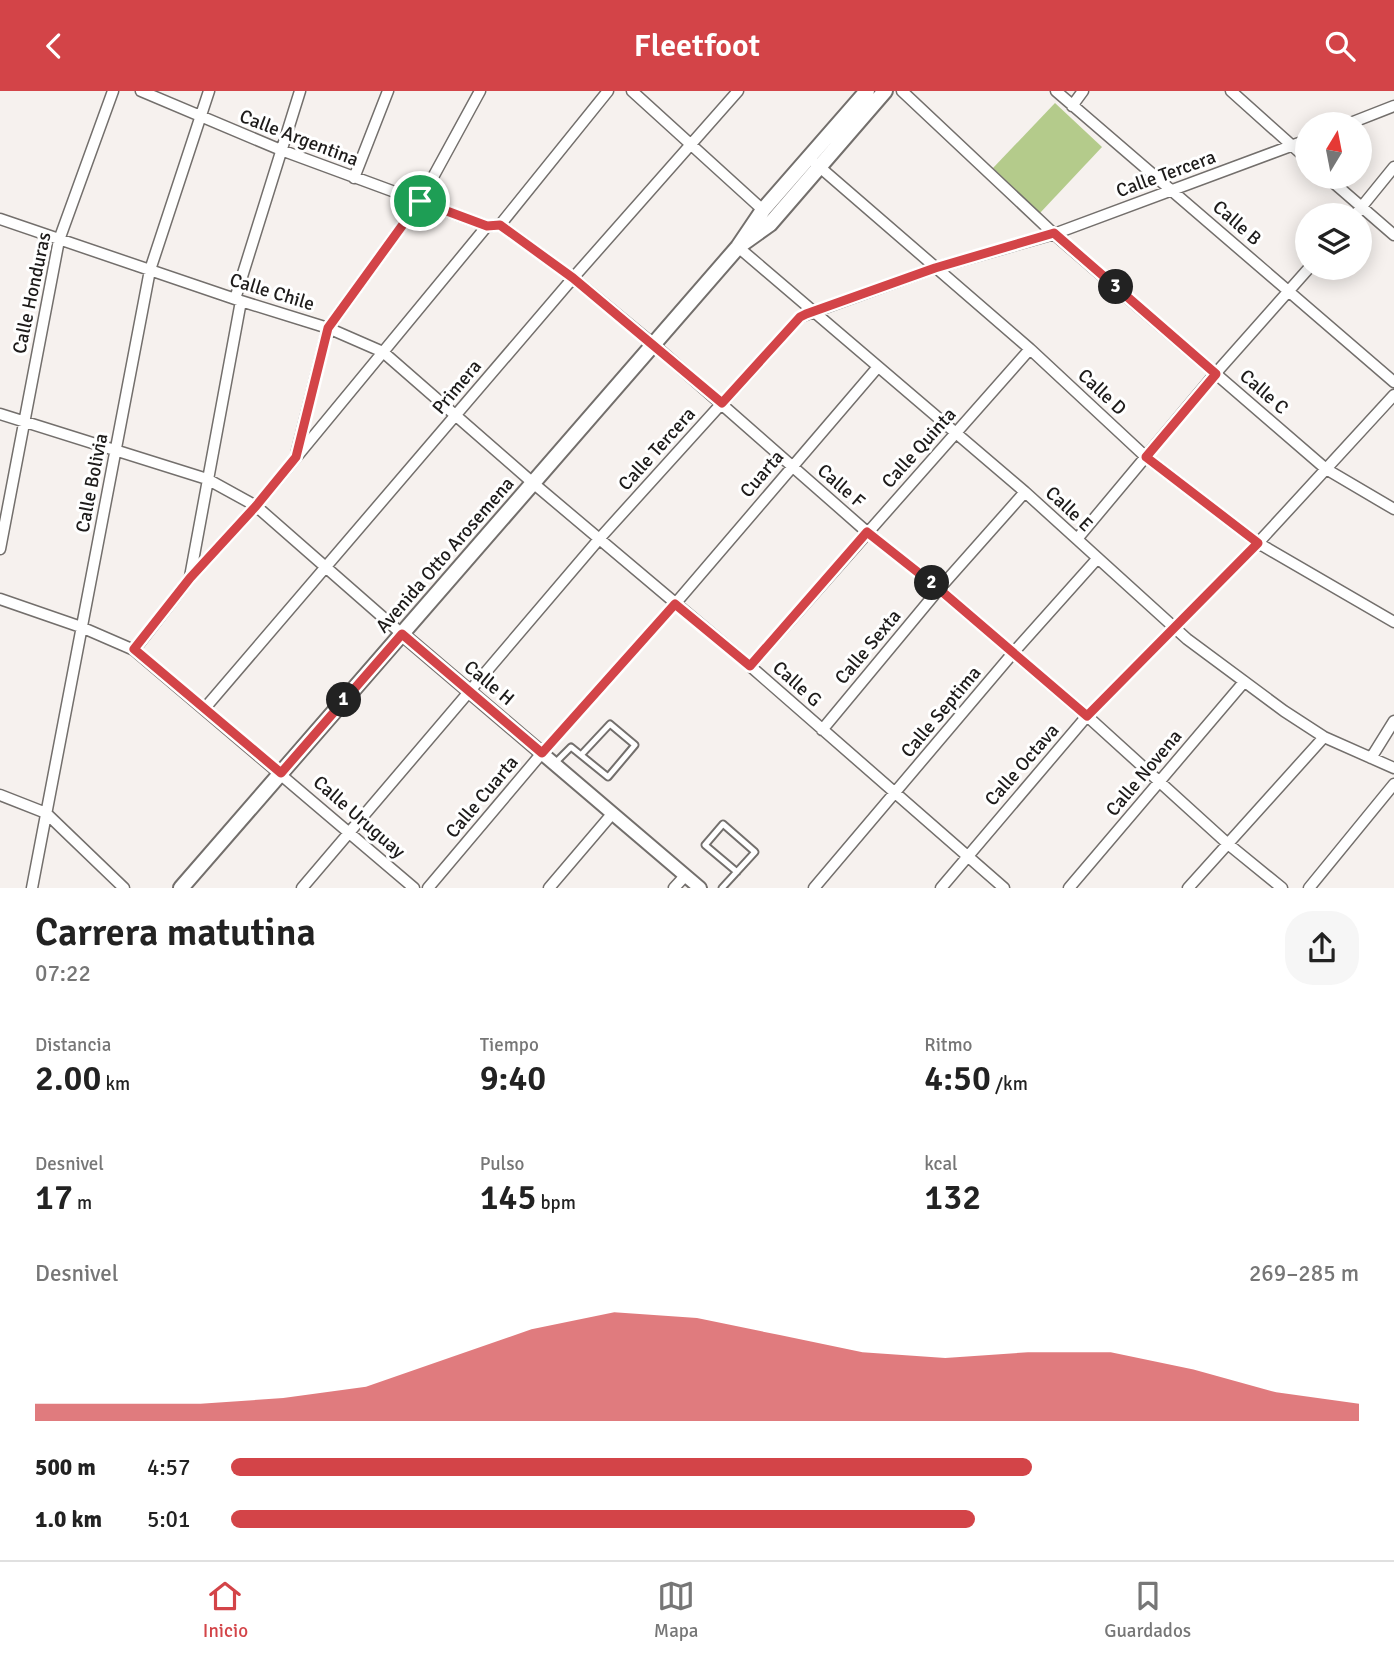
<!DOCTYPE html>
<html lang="es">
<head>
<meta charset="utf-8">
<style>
	body { margin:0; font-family:Signika,sans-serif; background:#f6f6f6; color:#222; height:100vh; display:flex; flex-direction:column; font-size:26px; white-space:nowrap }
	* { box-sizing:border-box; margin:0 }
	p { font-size:23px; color:#767676 }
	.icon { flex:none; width:38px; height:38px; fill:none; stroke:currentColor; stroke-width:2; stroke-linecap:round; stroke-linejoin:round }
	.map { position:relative; height:797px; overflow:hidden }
	.side { display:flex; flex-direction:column; background:#fff; flex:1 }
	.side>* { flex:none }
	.needle { width:46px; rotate:10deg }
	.controls { position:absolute; left:1295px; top:21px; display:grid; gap:14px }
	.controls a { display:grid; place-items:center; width:77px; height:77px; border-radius:50%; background:#fff; box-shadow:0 4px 18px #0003; font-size:35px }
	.pin { position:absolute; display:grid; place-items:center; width:60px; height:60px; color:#fff; margin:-30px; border:4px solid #fff; border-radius:50%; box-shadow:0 2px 7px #0007 }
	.km { position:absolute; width:35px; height:35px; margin:-18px; border-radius:50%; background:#222; color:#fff; font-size:19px; line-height:35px; text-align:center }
	.round { display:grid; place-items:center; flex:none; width:74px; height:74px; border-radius:28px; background:#f6f6f6 }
	.head { display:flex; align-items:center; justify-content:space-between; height:119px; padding:0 35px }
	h1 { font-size:38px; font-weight:600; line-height:52px }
	.metrics { display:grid; grid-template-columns:repeat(3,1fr); gap:10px; height:119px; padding:7px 35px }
	.metrics div { display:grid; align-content:center }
	.metrics b { font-size:35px; font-weight:600 }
	.metrics small { font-size:19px; font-weight:400 }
	.metrics p { font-size:19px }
	.chart { height:196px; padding:14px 35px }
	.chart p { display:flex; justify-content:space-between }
	.chart svg { width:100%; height:126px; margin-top:7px; fill:#d34448; opacity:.7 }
	ul { padding:0 35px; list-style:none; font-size:23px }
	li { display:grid; grid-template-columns:112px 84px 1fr; align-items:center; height:52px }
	li i { height:18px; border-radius:9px; background:#d34448 }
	header { display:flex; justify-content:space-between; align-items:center; height:91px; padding:0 35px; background:#d34448; color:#fff; font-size:32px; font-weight:600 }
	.tabs { display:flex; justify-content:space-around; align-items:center; height:98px; border-top:2px solid #e0e0e0; background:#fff; font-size:19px; color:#767676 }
	.tabs a { display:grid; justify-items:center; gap:4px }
	.tabs .active { color:#d34448 }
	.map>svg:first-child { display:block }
	.green { fill:#b4cb8b }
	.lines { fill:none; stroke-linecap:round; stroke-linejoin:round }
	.service-casing { stroke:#736f6c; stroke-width:9 }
	.minor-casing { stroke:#736f6c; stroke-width:13 }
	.tertiary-casing { stroke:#736f6c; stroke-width:16 }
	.secondary-casing { stroke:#736f6c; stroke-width:18 }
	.service { stroke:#fff; stroke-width:5 }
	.minor { stroke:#fff; stroke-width:10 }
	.tertiary { stroke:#fff; stroke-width:12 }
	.secondary { stroke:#fff; stroke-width:14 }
	.route-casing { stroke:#fff; stroke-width:14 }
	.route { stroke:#d34448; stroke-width:9 }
	.labels { text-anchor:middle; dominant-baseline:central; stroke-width:6; stroke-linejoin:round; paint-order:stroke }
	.street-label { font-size:19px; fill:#1d1b1a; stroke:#fff }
</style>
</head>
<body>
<header><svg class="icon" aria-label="back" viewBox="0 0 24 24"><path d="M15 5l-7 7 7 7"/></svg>Fleetfoot<svg class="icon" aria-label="search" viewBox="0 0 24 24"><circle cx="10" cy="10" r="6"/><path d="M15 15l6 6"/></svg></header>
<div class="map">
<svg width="1394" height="797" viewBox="0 0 1394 797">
	<rect width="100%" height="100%" fill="#f6f1ee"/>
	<path class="green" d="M1055 12 1102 56 1040 122 993 77Z"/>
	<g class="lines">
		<defs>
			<path id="service" d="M554 673 571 656 608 686 635 654 610 633 581 664
				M722 797 755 761 723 733 705 754 737 781"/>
			<path id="minor" d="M141 0 281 59 487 135
				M632 0 763 119
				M902 0 1054 143 1326 378 1394 418
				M1056 0 1394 291
				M1231 0 1307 68
				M1072 15 1083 0
				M1348 33 1394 15
				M815 72 1030 258 1146 366 1258 452 1394 531
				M1327 86 1394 144
				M354 87 388 0
				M1355 124 1394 76
				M0 128 241 210 328 237 383 261 533 392 750 575 1004 797
				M500 134 573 187 653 253 867 441 939 498 1087 625 1228 753 1282 797
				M738 156 1025 401 1187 548 1284 620 1324 646 1394 677
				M235 208 300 0
				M0 323 207 388 256 415 402 543
				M297 360 328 237 420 110 480 0
				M1077 448 1215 283 1309 177
				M0 458 59 149 113 0
				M190 486 241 210
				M0 508 81 536 134 559 414 797
				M134 559 190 487 256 415 487 135 500 134 608 0
				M750 575 1030 258
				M205 617 573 187 738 0
				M822 639 939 498 1025 401
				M1371 667 1394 630
				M0 704 46 722 124 797
				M32 797 150 179 209 0
				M302 797 600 447 800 226 935 177 1054 143 1307 49
				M428 797 542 662 675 513 877 277
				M549 797 612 723
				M674 797 685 785
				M814 797 1013 562 1097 468
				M941 797 1087 625 1258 452 1394 304
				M1069 797 1244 591
				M1188 797 1324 646
				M1309 797 1394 693"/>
			<path id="tertiary" d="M402 543 700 797"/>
			<path id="secondary" d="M742 153 770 133 885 0
				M181 797 738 156 763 119 867 0"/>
		</defs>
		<use href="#service" class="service-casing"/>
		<use href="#minor" class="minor-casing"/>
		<use href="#tertiary" class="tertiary-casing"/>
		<use href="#secondary" class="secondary-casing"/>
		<use href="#service" class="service"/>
		<use href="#minor" class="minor"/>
		<use href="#tertiary" class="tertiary"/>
		<use href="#secondary" class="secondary"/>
	</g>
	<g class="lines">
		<defs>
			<path id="route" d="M420 110 487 135 500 134 573 187 722 312 800 226 806 223 935 177 1054 142 1216 283 1146 366 1258 452 1087 625 939 498 867 441 750 575 675 513 542 662 402 543 281 682 134 558 190 487 256 415 296 366 328 237Z"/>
		</defs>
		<use href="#route" class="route-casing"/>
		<use href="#route" class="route"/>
	</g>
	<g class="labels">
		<g class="street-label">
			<text transform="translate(299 47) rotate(21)">Calle Argentina</text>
			<text transform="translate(1166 83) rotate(-20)">Calle Tercera</text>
			<text transform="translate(1237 132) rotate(41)">Calle B</text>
			<text transform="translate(272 201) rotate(17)">Calle Chile</text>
			<text transform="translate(32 202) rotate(-78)">Calle Honduras</text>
			<text transform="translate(457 296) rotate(-50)">Primera</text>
			<text transform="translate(1102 301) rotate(43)">Calle D</text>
			<text transform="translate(1264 301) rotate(41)">Calle C</text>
			<text transform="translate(919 357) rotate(-48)">Calle Quinta</text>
			<text transform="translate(657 358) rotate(-48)">Calle Tercera</text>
			<text transform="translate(762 383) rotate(-49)">Cuarta</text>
			<text transform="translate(92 392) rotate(-79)">Calle Bolivia</text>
			<text transform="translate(841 395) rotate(41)">Calle F</text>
			<text transform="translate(1069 418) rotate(43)">Calle E</text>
			<text transform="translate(445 464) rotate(-49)">Avenida Otto Arosemena</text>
			<text transform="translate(868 556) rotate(-50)">Calle Sexta</text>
			<text transform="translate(489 592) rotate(40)">Calle H</text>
			<text transform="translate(797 593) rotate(42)">Calle G</text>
			<text transform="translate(941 621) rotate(-50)">Calle Septima</text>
			<text transform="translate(1022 674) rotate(-49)">Calle Octava</text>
			<text transform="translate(1144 682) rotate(-50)">Calle Novena</text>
			<text transform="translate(482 706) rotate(-50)">Calle Cuarta</text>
			<text transform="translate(359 726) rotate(41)">Calle Uruguay</text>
		</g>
	</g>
</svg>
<div class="controls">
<a><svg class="needle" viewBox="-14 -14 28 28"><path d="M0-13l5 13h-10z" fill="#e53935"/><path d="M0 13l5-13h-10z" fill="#767676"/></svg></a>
<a><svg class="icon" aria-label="layers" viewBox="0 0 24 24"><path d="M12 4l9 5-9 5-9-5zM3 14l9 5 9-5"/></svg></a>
</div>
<div class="pin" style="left:420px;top:110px;background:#1e9e55"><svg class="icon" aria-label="arrive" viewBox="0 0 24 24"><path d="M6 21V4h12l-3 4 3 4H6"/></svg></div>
<b class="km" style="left:344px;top:609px">1</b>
<b class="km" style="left:932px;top:492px">2</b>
<b class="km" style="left:1116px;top:196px">3</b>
</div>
<section class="side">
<div class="head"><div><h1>Carrera matutina</h1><p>07:22</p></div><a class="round"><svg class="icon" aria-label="share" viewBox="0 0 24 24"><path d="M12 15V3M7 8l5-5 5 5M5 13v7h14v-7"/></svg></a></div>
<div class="metrics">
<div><p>Distancia</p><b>2.00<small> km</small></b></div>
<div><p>Tiempo</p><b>9:40</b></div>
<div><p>Ritmo</p><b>4:50<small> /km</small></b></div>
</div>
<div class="metrics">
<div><p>Desnivel</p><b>17<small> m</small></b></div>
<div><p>Pulso</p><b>145<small> bpm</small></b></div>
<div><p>kcal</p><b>132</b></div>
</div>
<div class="chart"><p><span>Desnivel</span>269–285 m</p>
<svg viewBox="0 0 160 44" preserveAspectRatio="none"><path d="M0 44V38L10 38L20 38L30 36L40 32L50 22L60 12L70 6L80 8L90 14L100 20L110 22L120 20L130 20L140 26L150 34L160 38V44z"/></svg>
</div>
<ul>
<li><b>500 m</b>4:57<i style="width:71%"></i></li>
<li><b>1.0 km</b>5:01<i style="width:66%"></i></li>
</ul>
</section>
<nav class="tabs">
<a class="active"><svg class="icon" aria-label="home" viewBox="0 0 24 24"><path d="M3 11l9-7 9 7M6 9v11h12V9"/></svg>Inicio</a>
<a><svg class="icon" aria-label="map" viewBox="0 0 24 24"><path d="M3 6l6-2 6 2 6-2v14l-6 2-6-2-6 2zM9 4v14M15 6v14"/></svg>Mapa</a>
<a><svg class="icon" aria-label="saved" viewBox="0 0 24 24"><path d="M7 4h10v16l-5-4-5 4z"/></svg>Guardados</a>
</nav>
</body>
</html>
